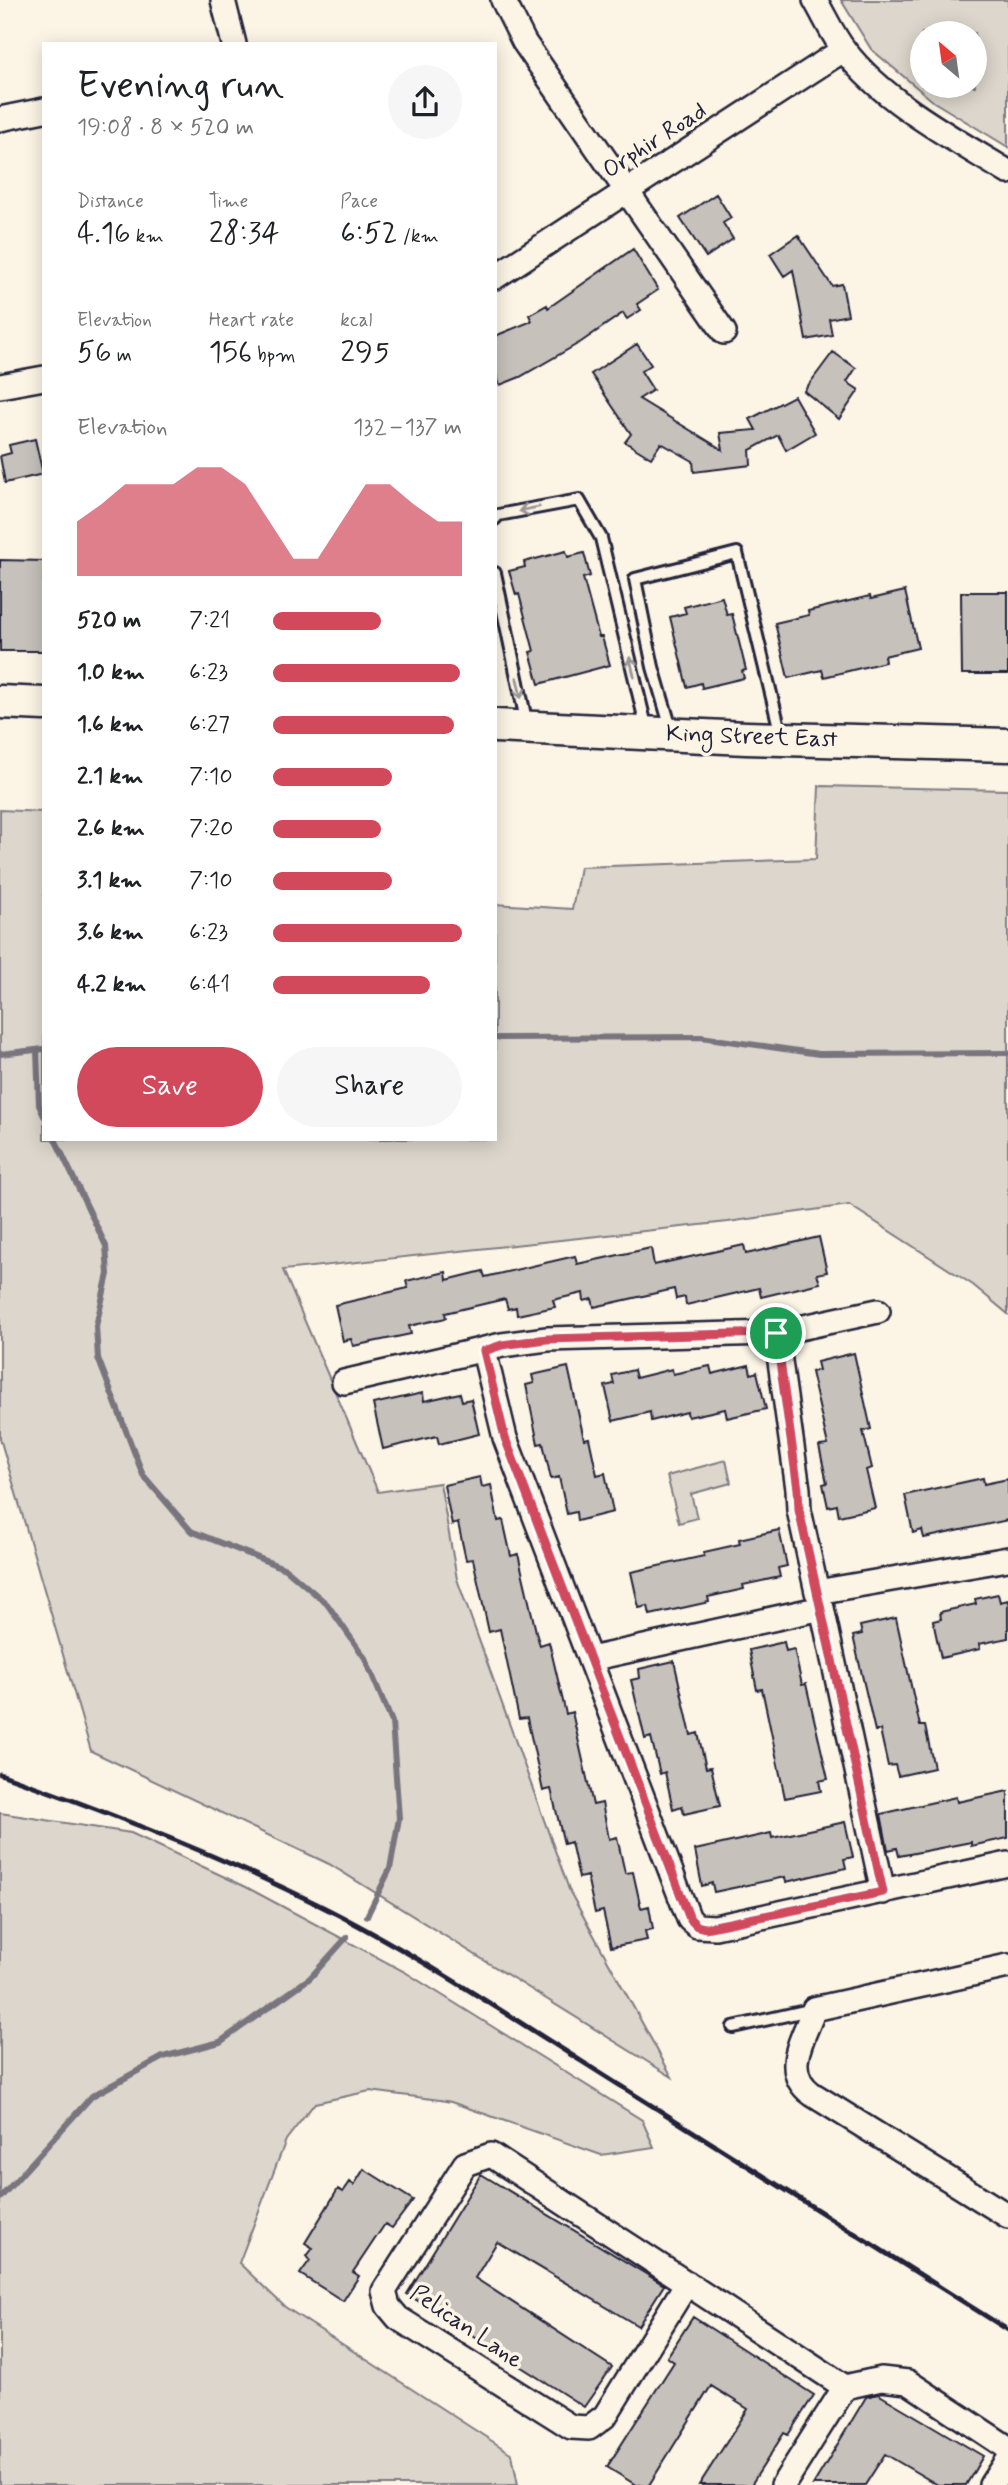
<!DOCTYPE html>
<html lang="en">
<head>
<meta charset="utf-8">
<style>
	body { margin:0; font-family:Mynerve,sans-serif; background:#f6f6f6; color:#202124; height:100vh; display:flex; flex-direction:column; font-size:26px; white-space:nowrap }
	* { box-sizing:border-box; margin:0 }
	p { font-size:23px; color:#757577 }
	.icon { flex:none; width:38px; height:38px; fill:none; stroke:currentColor; stroke-width:2; stroke-linecap:round; stroke-linejoin:round }
	.map { position:relative; flex:1; overflow:hidden }
	.sheet { position:absolute; left:42px; top:42px; width:455px; height:1099px; display:flex; flex-direction:column; background:#fff; border-radius:0px; box-shadow:0 4px 18px #0003 }
	.sheet>* { flex:none }
	.needle { width:46px; rotate:331deg }
	.fabs { position:absolute; left:910px; top:21px; display:grid; gap:14px }
	.fabs a { display:grid; place-items:center; width:77px; height:77px; border-radius:50%; background:#fff; box-shadow:0 4px 18px #0003; font-size:35px }
	.pin { position:absolute; display:grid; place-items:center; width:60px; height:60px; color:#fff; margin:-30px; border:4px solid #fff; border-radius:50%; box-shadow:0 2px 7px #0007 }
	.round { display:grid; place-items:center; flex:none; width:74px; height:74px; border-radius:37px; background:#f6f6f6 }
	.head { display:flex; align-items:center; justify-content:space-between; height:119px; padding:0 35px }
	h1 { font-size:38px; font-weight:600; line-height:52px }
	.metrics { display:grid; grid-template-columns:repeat(3,1fr); gap:10px; height:119px; padding:7px 35px }
	.metrics div { display:grid; align-content:center }
	.metrics b { font-size:30px; font-weight:600 }
	.metrics small { font-size:19px; font-weight:400 }
	.metrics p { font-size:19px }
	.chart { height:196px; padding:14px 35px }
	.chart p { display:flex; justify-content:space-between }
	.chart svg { width:100%; height:126px; margin-top:7px; fill:#d1495b; opacity:.7 }
	.button { display:flex; gap:14px; margin-top:auto; padding:14px 35px }
	.button a { flex:1; height:80px; border-radius:42px; background:#d1495b; color:#fff; font-size:28px; font-weight:600; line-height:80px; text-align:center }
	.button a+a { background:#f6f6f6; color:#202124 }
	ul { padding:0 35px; list-style:none; font-size:23px }
	li { display:grid; grid-template-columns:112px 84px 1fr; align-items:center; height:52px }
	li i { height:18px; border-radius:9px; background:#d1495b }
	.map>svg:first-child { display:block }
	.green { fill:#dcd6cc; stroke:#7f7c84; stroke-width:2; fill-rule:evenodd }
	.lines { fill:none; stroke-linecap:round; stroke-linejoin:round }
	.stream { stroke:#78757e; stroke-width:6 }
	.building { fill:#c6c1bb; stroke:#22223b; stroke-width:2 }
	.lane-casing { stroke:#22223b; stroke-width:16 }
	.street-casing { stroke:#22223b; stroke-width:28 }
	.secondary-casing { stroke:#22223b; stroke-width:37 }
	.lane { stroke:#fcf5e5; stroke-width:10 }
	.street { stroke:#fcf5e5; stroke-width:23 }
	.secondary { stroke:#fcf5e5; stroke-width:32 }
	.rail { stroke:#22223b; stroke-width:5 }
	.oneway { stroke:#9a9698 }
	.route-casing { stroke:#fff; stroke-width:14 }
	.route { stroke:#d1495b; stroke-width:9 }
	.labels { text-anchor:middle; dominant-baseline:central; stroke-width:7; stroke-linejoin:round; paint-order:stroke }
	.street-label { font-size:24px; fill:#22223b; stroke:#fcf5e5 }
</style>
</head>
<body>
<div class="map">
<svg width="1008" height="2485" viewBox="0 0 1008 2485">
	<rect width="100%" height="100%" fill="#fcf5e5"/>
	<filter id="ink" filterUnits="userSpaceOnUse"><feTurbulence type="fractalNoise" baseFrequency=".0143" numOctaves="2"/><feDisplacementMap in="SourceGraphic" scale="14" xChannelSelector="R" yChannelSelector="G"/><feConvolveMatrix kernelMatrix="1 2 1 2 8 2 1 2 1" color-interpolation-filters="sRGB"/></filter>
	<g filter="url(#ink)">
		<path class="green" d="M841 0H1008V147L934 102 871 49ZM922 33H975V86H922Z
			M819 786 1008 790V1314L973 1285 849 1205 728 1222 283 1270 378 1492 440 1483 457 1579 570 1892 672 2077 329 1864 91 1751 0 1438V810L44 812V1139H495V904L572 909 580 867 816 859Z
			M726 1460 731 1483 691 1494 697 1518 679 1523 667 1476Z
			M0 1813 131 1833 246 1887 405 1972 642 2120 654 2147 601 2155 451 2102 440 2100 370 2091 315 2103 286 2140 239 2263 285 2307 512 2454 518 2485H0Z"/>
		<g class="lines">
			<path class="stream" d="M495 1038 701 1037 819 1054 1008 1053
				M37 1050 39 1105 44 1116
				M0 1054 44 1049
				M55 1139 106 1246 108 1274 96 1326 98 1358 143 1475 191 1531 286 1569 327 1604 365 1658 392 1722 399 1818 390 1869 367 1916
				M0 2198 92 2096 163 2057 220 2042 310 1978 347 1937"/>
		</g>
		<path class="building" d="M716 194 731 218 723 223 733 239 706 257 680 218Z
			M798 235 832 286 842 284 848 315 829 319 832 335 806 340 793 270 784 276 770 254Z
			M633 249 658 290 637 304 641 310 627 319 623 313 581 342 520 377 500 385 495 372V336L532 321 529 315 547 305 548 308Z
			M637 344 651 365 641 371 653 390 639 399 723 450 720 433 756 430 750 419 794 396 815 433 786 450 778 435 750 450 751 465 694 472 693 461 661 443 651 458 625 442 631 434 591 374Z
			M833 352 856 368 847 382 859 390 839 419 804 391Z
			M35 439 43 474 5 483 0 456 11 453 9 445Z
			M566 551 568 557 584 553 590 576 583 578 599 637H602L610 665 539 684 530 652 534 651 519 594 516 595 509 571 525 567 524 562Z
			M0 560 44 561 43 651H0Z
			M905 591 918 648 884 656 885 662 824 677 822 670 788 678 775 623 809 615 808 611 870 596 871 599Z
			M961 592H1008V674H962Z
			M722 597 727 615 732 614 746 670 742 671 744 678 702 688 701 683 687 687 670 617 686 613 684 607Z
			M819 1237 827 1272 817 1274 820 1283 761 1297 759 1288 686 1305 685 1297 676 1299 674 1289 594 1307 592 1299 584 1301 583 1293 553 1300 555 1307 517 1315 516 1307 508 1309 505 1299 445 1313 446 1318 409 1326 411 1334 353 1346 351 1339 343 1341 335 1305 408 1288 406 1281 446 1272 447 1280 483 1271 485 1277 575 1256 577 1264 651 1248 654 1265 744 1245 746 1254Z
			M854 1353 871 1429 863 1431 872 1468 866 1470 875 1508 839 1516 837 1505 828 1507 823 1484 827 1483 819 1446 828 1445 811 1372 819 1370 817 1362Z
			M749 1365 751 1374 757 1372 766 1409 727 1418 725 1409 688 1417 687 1412 651 1421 650 1412 613 1421 605 1386 614 1384 612 1375 634 1370 636 1378 672 1369 673 1374 710 1366 712 1374Z
			M568 1367 584 1439 589 1438 597 1475 605 1473 613 1512 577 1521 576 1512 567 1514 559 1477 551 1479 543 1443 538 1444 526 1385 534 1383 532 1375Z
			M423 1393 424 1401 460 1393 462 1401 471 1399 479 1434 439 1444 437 1436 383 1449 373 1404Z
			M480 1477 482 1487 491 1485 498 1521 503 1520 511 1556 518 1554 537 1636 540 1645 549 1642 566 1714 572 1712 593 1805 602 1803 609 1839 617 1837 625 1873 633 1872 641 1908 649 1906 653 1929 645 1931 647 1940 611 1947 603 1911 595 1913 587 1876 579 1878 571 1842 564 1844 551 1789 543 1791 527 1718 519 1719 500 1629 489 1632 473 1559 466 1560 458 1523 452 1525 444 1485Z
			M983 1478 984 1484 1008 1479V1520L924 1538 922 1530 913 1533 905 1495Z
			M779 1530 787 1566 778 1568 780 1577 743 1585 744 1589 708 1597 709 1602 673 1610 650 1615 648 1606 639 1608 631 1572 704 1556V1552L740 1544 739 1539Z
			M998 1594 1000 1602 1008 1600V1638L979 1644 980 1649 941 1658 933 1621 941 1619 940 1612 976 1604 975 1599Z
			M896 1618 920 1726H925L934 1768 898 1776 895 1765 888 1766 880 1730 875 1731 853 1636 862 1634 860 1626Z
			M784 1642 786 1651 794 1649 802 1685 806 1684 828 1779 819 1781 821 1791 785 1798 762 1689 757 1690 749 1650Z
			M674 1661 691 1735 698 1733 706 1768 711 1767 720 1806 684 1814 682 1806 673 1809 665 1772 660 1774 651 1737 645 1739 631 1680 640 1678 639 1669Z
			M1008 1791V1838L971 1846V1842L899 1856 897 1848 888 1850 881 1814 956 1797 957 1802Z
			M845 1822 853 1857 844 1859 846 1868 786 1882 785 1877 714 1892 712 1883 702 1886 695 1850 771 1833 772 1838Z
			M364 2169 413 2200 392 2228 385 2224 353 2272 359 2276 343 2301 300 2274 310 2260 307 2256 313 2248 305 2243 338 2189 343 2192 350 2182 354 2185Z
			M481 2174 664 2285 638 2326 497 2242 475 2278 612 2367 584 2407 407 2294Z
			M693 2317 814 2395 788 2435 784 2433 751 2485H699L748 2409 711 2386 649 2485H636L607 2467 674 2362 667 2357Z
			M878 2394 983 2456 966 2485H938L885 2454 865 2485H813L866 2397Z"/>
		<g class="lines">
			<defs>
				<path id="lane" d="M495 519 498 515 579 500 601 538 647 730
					M495 573 527 725
					M672 732 653 667 635 579 737 553 781 735
					M733 2027 814 2009"/>
				<path id="street" d="M223 0 234 44
					M503 0 524 42 724 332
					M815 0C825 17 833 36 845 51 884 102 954 139 1008 172
					M0 119 44 110
					M495 277 843 50
					M0 386 44 378
					M776 1333 798 1489 799 1510 817 1592 1008 1559
					M484 1351 505 1438 689 1919 697 1926 715 1927 1008 1864
					M344 1382 502 1345 547 1339 776 1333 878 1311
					M590 1659 822 1608 883 1892
					M1008 1966 814 2009C804 2038 780 2071 812 2094L1008 2216
					M687 2283 605 2416 589 2428 571 2427 398 2318 388 2306 384 2291 465 2164 491 2155 845 2387
					M783 2485 845 2387 881 2379 908 2382 1008 2448
					M991 2485 1008 2459"/>
				<path id="secondary" d="M0 702 44 704
					M495 726 746 738 1008 745"/>
			</defs>
			<use href="#lane" class="lane-casing"/>
			<use href="#street" class="street-casing"/>
			<use href="#secondary" class="secondary-casing"/>
			<use href="#lane" class="lane"/>
			<use href="#street" class="street"/>
			<use href="#secondary" class="secondary"/>
			<path class="rail" d="M0 1774C108 1812 214 1853 317 1904 408 1949 495 2007 581 2061 724 2150 866 2240 1008 2330"/>
		</g>
		<defs><path id="oneway-shaft" d="M-6 0H5M1.5-3L5.5 0L1.5 3" fill="none" stroke-width="1.6" stroke-linecap="round" stroke-linejoin="round" transform="scale(1.75)"/></defs>
		<g class="oneway">
			<use href="#oneway-shaft" transform="translate(529 509) rotate(169)"/>
			<use href="#oneway-shaft" transform="translate(632 667) rotate(-103)"/>
			<use href="#oneway-shaft" transform="translate(519 688) rotate(78)"/>
		</g>
	</g>
	<g class="lines" filter="url(#ink)">
		<defs>
			<path id="route" d="M776 1333 798 1489 799 1510 883 1892 705 1928 697 1926 690 1919 505 1438 484 1351 502 1345 547 1339Z"/>
		</defs>
		<use href="#route" class="route-casing"/>
		<use href="#route" class="route"/>
	</g>
	<g class="labels">
		<g class="street-label">
			<text transform="translate(655 141) rotate(-33)">Orphir Road</text>
			<text transform="translate(752 737) rotate(2)">King Street East</text>
			<text transform="translate(466 2327) rotate(34)">Pelican Lane</text>
		</g>
	</g>
</svg>
<div class="fabs">
<a><svg class="needle" viewBox="-14 -14 28 28"><path d="M0-13l5 13h-10z" fill="#e53935"/><path d="M0 13l5-13h-10z" fill="#757577"/></svg></a>
</div>
<div class="pin" style="left:776px;top:1333px;background:#1e9e55"><svg class="icon" aria-label="arrive" viewBox="0 0 24 24"><path d="M6 21V4h12l-3 4 3 4H6"/></svg></div>
<section class="sheet">
<div class="head"><div><h1>Evening run</h1><p>19:08 · 8 × 520 m</p></div><a class="round"><svg class="icon" aria-label="share" viewBox="0 0 24 24"><path d="M12 15V3M7 8l5-5 5 5M5 13v7h14v-7"/></svg></a></div>
<div class="metrics">
<div><p>Distance</p><b>4.16<small> km</small></b></div>
<div><p>Time</p><b>28:34</b></div>
<div><p>Pace</p><b>6:52<small> /km</small></b></div>
</div>
<div class="metrics">
<div><p>Elevation</p><b>56<small> m</small></b></div>
<div><p>Heart rate</p><b>156<small> bpm</small></b></div>
<div><p>kcal</p><b>295</b></div>
</div>
<div class="chart"><p><span>Elevation</span>132–137 m</p>
<svg viewBox="0 0 160 44" preserveAspectRatio="none"><path d="M0 44V25L10 19L20 12L30 12L40 12L50 6L60 6L70 12L80 25L90 38L100 38L110 25L120 12L130 12L140 19L150 25L160 25V44z"/></svg>
</div>
<ul>
<li><b>520 m</b>7:21<i style="width:57%"></i></li>
<li><b>1.0 km</b>6:23<i style="width:99%"></i></li>
<li><b>1.6 km</b>6:27<i style="width:96%"></i></li>
<li><b>2.1 km</b>7:10<i style="width:63%"></i></li>
<li><b>2.6 km</b>7:20<i style="width:57%"></i></li>
<li><b>3.1 km</b>7:10<i style="width:63%"></i></li>
<li><b>3.6 km</b>6:23<i style="width:100%"></i></li>
<li><b>4.2 km</b>6:41<i style="width:83%"></i></li>
</ul>
<div class="button"><a>Save</a><a>Share</a></div>
</section>
</div>
</body>
</html>
